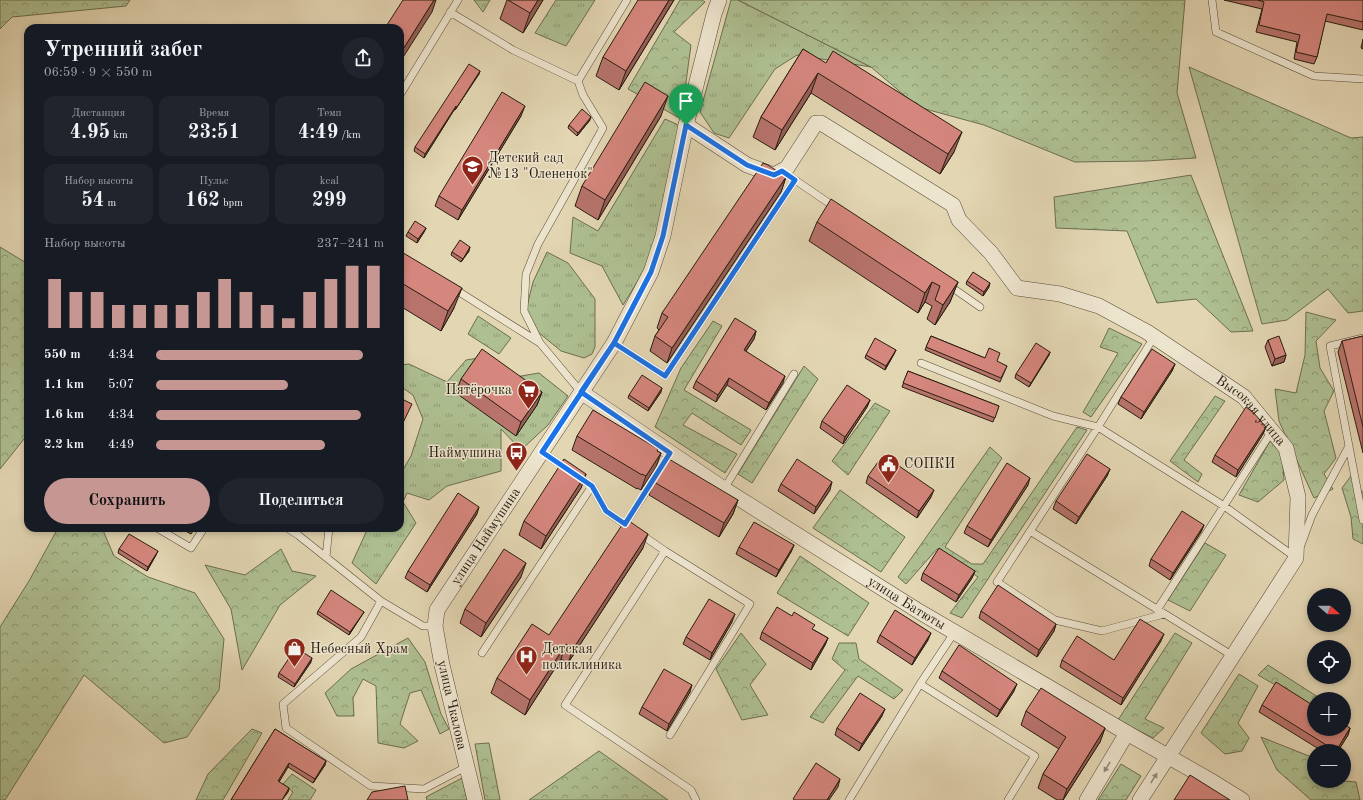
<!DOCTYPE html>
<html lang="ru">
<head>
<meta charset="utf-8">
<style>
	body { margin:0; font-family:"Old Standard TT",serif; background:#20242c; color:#f1f3f6; height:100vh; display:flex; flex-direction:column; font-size:15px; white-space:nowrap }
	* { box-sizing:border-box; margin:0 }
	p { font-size:13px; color:#9ea1a6 }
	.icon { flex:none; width:22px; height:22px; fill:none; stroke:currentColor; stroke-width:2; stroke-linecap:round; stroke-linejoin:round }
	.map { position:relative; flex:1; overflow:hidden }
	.drawer { position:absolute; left:24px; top:24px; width:380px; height:508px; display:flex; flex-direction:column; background:#171b24; border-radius:12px; box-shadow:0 2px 6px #0003 }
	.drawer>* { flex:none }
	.needle { width:26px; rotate:110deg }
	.tools { position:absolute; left:1307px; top:588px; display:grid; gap:8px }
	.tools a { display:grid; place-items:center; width:44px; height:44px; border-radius:50%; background:#171b24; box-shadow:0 2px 6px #0003; font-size:20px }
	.pin { position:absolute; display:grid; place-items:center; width:34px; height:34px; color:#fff; margin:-41px -17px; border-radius:50% 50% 50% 0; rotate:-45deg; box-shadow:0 0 4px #0007 }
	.pin .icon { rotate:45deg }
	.round { display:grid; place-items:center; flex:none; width:42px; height:42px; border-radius:21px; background:#20242c }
	.summary { display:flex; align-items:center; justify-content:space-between; height:68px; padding:0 20px }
	h1 { font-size:22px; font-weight:700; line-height:30px }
	.stats { display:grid; grid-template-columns:repeat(3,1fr); gap:6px; height:68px; padding:4px 20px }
	.stats div { display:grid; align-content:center; border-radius:10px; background:#20242c; text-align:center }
	.stats b { font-size:20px; font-weight:700 }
	.stats small { font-size:11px; font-weight:400 }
	.stats p { font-size:11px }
	.chart { height:112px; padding:8px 20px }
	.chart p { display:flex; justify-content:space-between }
	.chart svg { width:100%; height:72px; margin-top:4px; stroke:#c59692; stroke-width:6 }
	.button { display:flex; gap:8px; margin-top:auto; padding:8px 20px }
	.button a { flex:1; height:46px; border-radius:24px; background:#c59692; color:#111; font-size:16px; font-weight:700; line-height:46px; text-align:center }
	.button a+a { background:#20242c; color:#f1f3f6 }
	ul { padding:0 20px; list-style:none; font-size:13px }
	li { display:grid; grid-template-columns:64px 48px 1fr; align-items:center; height:30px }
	li i { height:10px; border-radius:5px; background:#c59692 }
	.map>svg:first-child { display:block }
	.grass { fill:url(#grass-tufts); stroke:#6c6e50 }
	.forest { fill:url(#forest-crowns); stroke:#6c6e50 }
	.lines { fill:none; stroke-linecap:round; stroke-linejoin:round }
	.service-casing { stroke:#584b38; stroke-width:8 }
	.minor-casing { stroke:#584b38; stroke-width:16 }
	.service { stroke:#ede4ce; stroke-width:7 }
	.minor { stroke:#ede4ce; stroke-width:15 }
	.wall { fill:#b7736c; stroke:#291d0f }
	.shaded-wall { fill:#955e58; stroke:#291d0f }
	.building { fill:#d5867d; stroke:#291d0f }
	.oneway { fill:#958a78 }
	.route-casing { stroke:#fff; stroke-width:8 }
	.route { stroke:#1a73e8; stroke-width:5 }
	.labels { text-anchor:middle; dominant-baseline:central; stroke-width:3; stroke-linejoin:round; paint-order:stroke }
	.poi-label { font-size:14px; fill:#291d0f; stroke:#ede4ce; text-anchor:start }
	.street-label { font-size:14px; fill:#291d0f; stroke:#ede4ce }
</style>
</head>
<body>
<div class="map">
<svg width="1363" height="800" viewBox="0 0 1363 800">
	<defs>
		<pattern id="grass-tufts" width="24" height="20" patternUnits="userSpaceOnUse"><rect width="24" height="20" fill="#aebf91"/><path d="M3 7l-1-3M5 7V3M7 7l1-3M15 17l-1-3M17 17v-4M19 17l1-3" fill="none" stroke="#8e9b75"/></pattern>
		<pattern id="forest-crowns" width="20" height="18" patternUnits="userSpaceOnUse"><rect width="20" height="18" fill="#aebf91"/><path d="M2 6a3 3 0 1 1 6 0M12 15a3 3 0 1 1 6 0" fill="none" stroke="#8e9b75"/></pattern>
	</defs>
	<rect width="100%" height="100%" fill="#e3d6b3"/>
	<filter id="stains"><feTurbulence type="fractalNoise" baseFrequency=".005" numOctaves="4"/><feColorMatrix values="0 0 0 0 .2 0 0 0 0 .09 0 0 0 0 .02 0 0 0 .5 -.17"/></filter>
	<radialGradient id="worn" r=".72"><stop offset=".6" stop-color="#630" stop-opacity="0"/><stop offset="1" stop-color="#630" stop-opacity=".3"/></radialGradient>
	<path class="grass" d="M474 0H490L483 12Z
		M556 0H595L566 46 535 33Z
		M731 0H738L871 67 797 55 775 69 729 138 714 133 700 112Z
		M665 119 681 126 656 241 642 274 623 305 602 266 570 253 573 217 598 231Z
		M547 252 568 263 595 299V347L592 354 584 358 561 351 538 332 526 310 533 282Z
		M478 316 511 338 499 354 468 334Z
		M491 356 497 380 539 373 568 396 548 425 521 450 501 429V471L447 486 429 500 407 493 403 502 416 523 376 584 352 563 368 528H400V475L411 456 423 419 413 395 400 386V365L409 364 447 382 466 360Z"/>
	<path class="forest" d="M0 0H130L126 6 12 17 0 29Z
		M680 0H702L705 2 674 32 691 45 681 119 628 89Z
		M738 0H1185L1177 93 1196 158 1146 161 1075 162 984 125 918 107 871 67Z
		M1189 67 1351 138 1363 137V311L1348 313 1328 289 1287 320 1262 324Z
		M1191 175 1253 331 1231 332 1196 299 1157 303 1127 231 1056 228 1054 197Z
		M0 247 28 264V434L0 469Z
		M1306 312 1336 320 1316 341 1320 368 1334 391 1324 411 1336 458 1324 474 1333 489 1314 498 1279 421 1275 389 1296 393 1305 355Z
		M713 321 722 326 684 390 751 430 741 445 692 413 683 425 737 454 725 473 655 427 681 368Z
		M1109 328 1142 344 1091 417 1083 412 1118 353 1100 347Z
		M804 366 818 379 752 483 738 474Z
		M1215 396 1225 401 1184 460 1202 474 1198 482 1170 461Z
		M875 403 890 411 848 475 832 461Z
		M1077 427 1087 430 962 618 950 613 978 577 937 549 906 584 898 577 990 447 1002 458 945 547 972 564H983Z
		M1270 441 1282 453 1284 480 1258 502 1239 495Z
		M1351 476 1363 493V544L1353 539 1351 517 1342 488Z
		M840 490 905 537 881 572 813 528Z
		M58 528H102L114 556 148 577 195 593 224 639 219 690 187 737 164 743 84 675 5 800H0V627L29 581Z
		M1205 543 1226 555 1190 611 1168 600Z
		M281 549 292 571 316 576 280 605 242 670 231 609 205 565 245 575Z
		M800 556 869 603 848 636 777 593Z
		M741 633 766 664 750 685 768 715 742 720 716 669Z
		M1175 633 1192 643 1145 719 1164 728 1153 738 1118 720Z
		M408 638 425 662 441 714 449 729 440 734 421 690 410 693 400 724 418 741 404 748 378 743 376 686 363 679 353 698 354 716H337L325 693 351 669Z
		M839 643H856L859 659 903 690 894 699 858 676 823 723 810 717 845 670 832 659Z
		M1268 665 1321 699H1314V707L1258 675Z
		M1239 674 1258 686 1238 723 1249 738 1242 751 1225 754 1201 733Z
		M252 729 262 733 223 800H196L208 774Z
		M1261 737 1314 758V781H1344L1356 782 1360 800H1311L1277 770Z
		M489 743 500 800H485L475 744Z
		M599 751 668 800H529Z
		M1121 764 1141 776 1126 800H1098Z
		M292 774 316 790 310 800H288L293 792 283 784Z
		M462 778 467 800H427L426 797Z"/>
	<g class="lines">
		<defs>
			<path id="service" d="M1212 0 1216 32 1314 76 1363 79
				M450 12 513 50 578 81
				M400 95 458 0
				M782 171 836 208
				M947 284 980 307
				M453 288 540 343 581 392
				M1154 337 1098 427 997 582 1055 620 1102 631 1164 614
				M1363 338 1330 346 1363 520
				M540 343 524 311 526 274 538 244 603 128 583 95 578 81 627 0
				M614 343 665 376 795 180
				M921 363 1053 416 1098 427 1224 506 1295 557
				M542 452 567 469
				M577 476 592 486 606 511 630 528
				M724 489 794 374
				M625 524 671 453
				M157 528 191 548 204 528
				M287 528 298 535 381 601 423 626H435
				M1030 531 1233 656
				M639 533 665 551 565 705 691 790 696 800
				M1301 545 1312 515 1349 446
				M665 551 750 604 670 735
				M326 557 329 528
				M381 601 361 637 283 704 286 728 371 786 424 789 466 767
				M1157 610 1272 431
				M482 653 592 486
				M920 684 1035 756 1008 800
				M849 800 920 684 954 633"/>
			<g id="minor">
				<path id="s1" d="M686 125 747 165 774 175 787 168 816 123H821L953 205 959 220 991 253 1017 288 1060 294 1099 306 1147 332 1244 397 1286 448 1298 497 1296 558 1140 800"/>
				<path id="s2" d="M581 392 724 489 920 612 1127 733 1213 782 1242 800"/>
				<path id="s3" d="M475 800 442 665 435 626 437 610 614 343 651 272 663 236 686 125 714 14 719 0"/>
				<path d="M1087 800 1127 733"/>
			</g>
		</defs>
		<use href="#service" class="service-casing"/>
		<use href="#minor" class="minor-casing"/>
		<use href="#service" class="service"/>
		<use href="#minor" class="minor"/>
	</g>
	<path class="wall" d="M507 0H543L523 33 500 19Z
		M674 0 619 90 596 76 603 57Z
		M1224 0H1363V30L1325 21 1317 57 1314 64 1294 59 1297 42 1256 32 1262 9Z
		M1363 39V49L1361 48Z
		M803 49 954 152 940 174 811 93 775 150 753 137 761 117Z
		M480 71 479 74 455 110H454L424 158 414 151 415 147Z
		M521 116 458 220 435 206 439 196Z
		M661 116 598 220 575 206 582 186Z
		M590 120 577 136 568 128 569 125Z
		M786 177 781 192 667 363 650 351 655 336 659 330 657 328 662 313Z
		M817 222 958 282 950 302 935 325 927 319 932 306 925 302 918 313 809 241Z
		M426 228 424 232 417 243 406 236 408 232Z
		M400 251 454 308 441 331 400 306Z
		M469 251 461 262 451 255 452 252Z
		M967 281 989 287 983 296 966 284Z
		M756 331 754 339 746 351 783 383 766 410 727 385 716 402 693 388 696 381Z
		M931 336 985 358 1007 366 1000 382 925 350Z
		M1363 336V453L1338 352 1342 341Z
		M1268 340 1286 355 1284 362 1272 366 1265 347Z
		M896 350 894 354 885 370 865 358 866 355Z
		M1050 352 1049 355 1029 387 1015 378 1016 374Z
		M1175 364 1172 371 1141 419 1118 404 1121 397Z
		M908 371 999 406 993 422 902 387Z
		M461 379 542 392 537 405 516 436 456 393Z
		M661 392 648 411 628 398 629 395Z
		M870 400 867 407 843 444 820 428 822 421Z
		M1266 427 1263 434 1236 477 1212 462 1215 455Z
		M577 436 658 449 657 451 661 453 656 467 641 490 637 488V489L572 450Z
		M1110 469 1107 476 1076 524 1053 509 1056 501Z
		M586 474 581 488 541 549 519 535 524 521Z
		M868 476 931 497 917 518 866 483Z
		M654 482 738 500 733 514 719 537 649 495Z
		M781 484 830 490 814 514 778 491Z
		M1028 485 988 547 964 533 967 526Z
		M477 514 427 592 405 578 408 571Z
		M1204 525 1201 532 1170 580 1149 566 1151 559Z
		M180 528H195L191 534Z
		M794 545 791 552 776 577 736 554 739 547Z
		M643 548 568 663 561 659 525 715 491 693 497 678 549 635Z
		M119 549 156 555 147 571 118 553Z
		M975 571 972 578 956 602 921 580 923 573Z
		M521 577 481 637 460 623 465 609Z
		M318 611 364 612 362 615 349 635 317 614Z
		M981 611 1056 624 1054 631 1037 657 979 618Z
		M732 622 710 660 683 644 686 637Z
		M814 630 828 638 825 645 811 670 760 639 762 632Z
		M880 635 928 640 912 665 877 642Z
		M1161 641 1121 705 1060 667 1062 660H1114Z
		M311 662 294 687 278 677 279 673Z
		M942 671 1014 691 997 717 939 678Z
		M690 692 667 731 639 714 642 707Z
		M1262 705 1350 728 1348 735 1338 751H1322L1259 712Z
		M1026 711 1105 728 1100 742 1063 800H1057L1038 788 1043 774 1059 749 1021 725Z
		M882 716 859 751 835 735 837 728Z
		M275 729 326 761 325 765 313 783 288 767 279 782 289 788 288 792 282 800H231Z"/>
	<path class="shaded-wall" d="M434 0H436L432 12 400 62V54Z
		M538 0H543L523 33 530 13Z
		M669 0H674L619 90 626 71Z
		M480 71 479 74 455 110 457 107Z
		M818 73 811 93 775 150 782 130Z
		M668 96 661 116 598 220 605 200Z
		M456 106 454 110 424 158 425 154Z
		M525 106 521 116 458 220 462 210Z
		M591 117 590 120 577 136 578 133Z
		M962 132 954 152 940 174 948 154Z
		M786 177 781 192 667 363 672 348Z
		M426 228 424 232 417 243 418 239Z
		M470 247 469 251 461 262 463 259Z
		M932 282 925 302 918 313 925 293Z
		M958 282 950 302 935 325 943 305Z
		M990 283 989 287 983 296 984 292Z
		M462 288 454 308 441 331 448 311Z
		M756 331 754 339 742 357 744 350Z
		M896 350 894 354 885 370 886 366Z
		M1050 352 1049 355 1029 387 1031 383Z
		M1286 355 1284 362 1272 366 1275 359Z
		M1175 364 1172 371 1141 419 1144 412Z
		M785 376 783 383 766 410 769 403Z
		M729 378 727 385 716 402 718 395Z
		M662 388 661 392 648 411 649 408Z
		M542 392 537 405 516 436 521 422Z
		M870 400 867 407 843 444 845 437Z
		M1266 427 1263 434 1236 477 1238 470Z
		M661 453 656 467 641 490 646 476Z
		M1110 469 1107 476 1076 524 1079 517Z
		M586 474 581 488 541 549 546 536Z
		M1030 478 1028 485 988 547 991 540Z
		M832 482 830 490 814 514 816 507Z
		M934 490 931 497 917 518 919 511Z
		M738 500 733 514 719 537 724 523Z
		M479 507 477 514 427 592 430 585Z
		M1204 525 1201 532 1170 580 1173 573Z
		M648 534 643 548 568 663 573 649Z
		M794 545 791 552 776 577 779 570Z
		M158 551 156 555 147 571 148 567Z
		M526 563 521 577 481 637 486 623Z
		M975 571 972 578 956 602 959 595Z
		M364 612 362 615 349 635 350 632Z
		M735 614 732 622 710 660 712 653Z
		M1056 624 1054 631 1037 657 1039 650Z
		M931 633 928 640 912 665 915 658Z
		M1164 634 1161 641 1121 705 1123 698Z
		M828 638 825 645 811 670 813 663Z
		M566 644 561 659 525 715 530 700Z
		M312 658 311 662 294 687 295 684Z
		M1017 684 1014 691 997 717 1000 710Z
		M692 685 690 692 667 731 669 724Z
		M885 709 882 716 859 751 862 744Z
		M1105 728 1100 742 1063 800 1067 789Z
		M1350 728 1348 735 1338 751H1336Z
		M326 761 325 765 313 783 315 779Z
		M289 763 288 767 277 785 278 781Z
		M840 779 838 787 829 800H827Z
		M289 788 288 792 282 800Z"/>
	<path class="building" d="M403 0H434L400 54V28H385Z
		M508 0H538L530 13Z
		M638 0H669L626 71 603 57Z
		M1258 0H1363V22L1327 14 1317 57 1296 52 1300 35 1259 25 1264 2Z
		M803 49 826 63 833 51 962 132 948 154 818 73 782 130 761 117Z
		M469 64 480 71 457 107 456 106 425 154 415 147Z
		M645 82 668 96 605 200 582 186Z
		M502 92 525 106 462 210 439 196Z
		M582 109 591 117 578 133 569 125Z
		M763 163 768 165 786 177 672 348 655 336 668 317 662 313Z
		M831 199 958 282 943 305 935 300 940 286 932 282 925 293 817 222Z
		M415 221 426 228 418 239 408 232Z
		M460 240 470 247 463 259 452 252Z
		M400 251 462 288 448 311 400 282Z
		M973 272 990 283 984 292 967 281Z
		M735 318 756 331 744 350 785 376 769 403 729 378 718 395 696 381Z
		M931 336 985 358 989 348 1000 353 997 361 1007 366 1001 378 926 347Z
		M1279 336 1286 355 1275 359 1268 340Z
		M1363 336V427L1342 341Z
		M875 338 896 350 886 366 866 355Z
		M1036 343 1050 352 1031 383 1016 374Z
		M482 349 542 392 521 422 461 379Z
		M1152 349 1175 364 1144 412 1121 397Z
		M908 371 999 406 995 418 903 383Z
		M642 375 662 388 649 408 629 395Z
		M847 385 870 400 845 437 822 421Z
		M400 398 412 404 400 429Z
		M1246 407 1253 412 1266 427 1238 470 1215 455Z
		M593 410 658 449 657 451 661 453 646 476 642 474V475L577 436Z
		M1087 454 1110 469 1079 517 1056 501Z
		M883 455 934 490 919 511 868 476Z
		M564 459 586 474 546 536 524 521Z
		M669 459 738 500 724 523 654 482Z
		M797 459 832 482 816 507 781 484Z
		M1007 463 1030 478 991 540 967 526Z
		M458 493 479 507 430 585 408 571Z
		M1182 511 1204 525 1173 573 1151 559Z
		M626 519 648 534 573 649 566 644 530 700 497 678 532 624 549 635Z
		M754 522 794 545 779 570 739 547Z
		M187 528H194L192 531Z
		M129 534 158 551 148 567 119 549Z
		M939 548 975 571 959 595 923 573Z
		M504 549 526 563 486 623 465 609Z
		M998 585 1056 624 1039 650 981 611Z
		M331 590 364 612 350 632 318 611Z
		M709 599 735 614 712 653 686 637Z
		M777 607 792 616 794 612 815 625 812 629 828 638 813 663 762 632Z
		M895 610 931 633 915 658 880 635Z
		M1140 619 1164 634 1123 698 1062 660 1077 636 1114 660Z
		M959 645 1017 684 1000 710 942 671Z
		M296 648 312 658 295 684 279 673Z
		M664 669 692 685 669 724 642 707Z
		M1276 682 1314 706V729H1344V724L1350 728 1336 751 1262 705Z
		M1041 688 1105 728 1067 789 1043 774 1066 737 1026 711Z
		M860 693 885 709 862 744 837 728Z
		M275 729 326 761 315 779 289 763 278 781 289 788 282 800H231Z
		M816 763 840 779 827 800H795L793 799Z
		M1190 775 1230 800H1174Z
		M405 786 408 800H367L372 792Z"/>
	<defs><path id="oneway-solid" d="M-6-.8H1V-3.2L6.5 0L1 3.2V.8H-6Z"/></defs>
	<g class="oneway">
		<use href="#oneway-solid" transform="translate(1107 767) rotate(121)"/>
		<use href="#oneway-solid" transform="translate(1154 778) rotate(-58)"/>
	</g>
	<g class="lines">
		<defs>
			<path id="route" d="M686 125 663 236 651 272 614 343 542 452 592 486 606 511 625 524 670 453 581 392 614 343 665 376 795 180 782 171 774 175 747 165 686 125"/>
		</defs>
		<use href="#route" class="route-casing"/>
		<use href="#route" class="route"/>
	</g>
	<defs>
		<symbol id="school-pin" viewBox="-11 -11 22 30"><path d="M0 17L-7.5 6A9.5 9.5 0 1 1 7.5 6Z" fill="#8f2418" stroke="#ede4ce"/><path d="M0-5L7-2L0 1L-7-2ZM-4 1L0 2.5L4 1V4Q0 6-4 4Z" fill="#fff"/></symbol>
		<symbol id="supermarket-pin" viewBox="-11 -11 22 30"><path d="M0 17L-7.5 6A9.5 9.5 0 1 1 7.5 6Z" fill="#8f2418" stroke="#ede4ce"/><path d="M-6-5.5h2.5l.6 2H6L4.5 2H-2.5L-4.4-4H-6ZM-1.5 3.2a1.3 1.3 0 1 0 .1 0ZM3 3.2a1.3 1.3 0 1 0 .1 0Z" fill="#fff"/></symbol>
		<symbol id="bus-pin" viewBox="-11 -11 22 30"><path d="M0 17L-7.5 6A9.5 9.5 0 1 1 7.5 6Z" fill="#8f2418" stroke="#ede4ce"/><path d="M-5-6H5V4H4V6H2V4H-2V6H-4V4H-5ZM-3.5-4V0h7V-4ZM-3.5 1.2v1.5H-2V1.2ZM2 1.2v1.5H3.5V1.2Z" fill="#fff"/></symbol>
		<symbol id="civic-pin" viewBox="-11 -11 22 30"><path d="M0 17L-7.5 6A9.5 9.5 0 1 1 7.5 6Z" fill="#8f2418" stroke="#ede4ce"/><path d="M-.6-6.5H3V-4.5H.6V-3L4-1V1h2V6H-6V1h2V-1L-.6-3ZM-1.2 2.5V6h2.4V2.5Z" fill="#fff"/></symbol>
		<symbol id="shop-pin" viewBox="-11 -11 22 30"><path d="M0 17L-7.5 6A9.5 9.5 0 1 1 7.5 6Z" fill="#8f2418" stroke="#ede4ce"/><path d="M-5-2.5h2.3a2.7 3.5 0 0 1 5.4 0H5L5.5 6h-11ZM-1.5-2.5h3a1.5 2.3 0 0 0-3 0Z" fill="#fff"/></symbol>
		<symbol id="hospital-pin" viewBox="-11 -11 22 30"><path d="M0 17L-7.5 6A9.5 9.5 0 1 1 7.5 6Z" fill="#8f2418" stroke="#ede4ce"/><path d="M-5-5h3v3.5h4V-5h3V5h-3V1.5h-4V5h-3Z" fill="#fff"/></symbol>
	</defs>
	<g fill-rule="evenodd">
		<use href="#school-pin" x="460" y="154" width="25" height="34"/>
		<use href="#supermarket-pin" x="516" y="378" width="25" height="34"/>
		<use href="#bus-pin" x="504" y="440" width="25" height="34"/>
		<use href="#civic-pin" x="876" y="452" width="25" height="34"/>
		<use href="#shop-pin" x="282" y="636" width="25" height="34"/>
		<use href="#hospital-pin" x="514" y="644" width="25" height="34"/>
	</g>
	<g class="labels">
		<g class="poi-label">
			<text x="488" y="158">Детский сад<tspan x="488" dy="16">№13 "Олененок"</tspan></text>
			<text x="512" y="390" text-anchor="end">Пятёрочка</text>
			<text x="502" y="453" text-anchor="end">Наймушина</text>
			<text x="904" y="464">СОПКИ</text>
			<text x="310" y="649">Небесный Храм</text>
			<text x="542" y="649">Детская<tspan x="542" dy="16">поликлиника</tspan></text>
		</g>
		<g class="street-label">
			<text stroke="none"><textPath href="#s1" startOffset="706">Высокая улица</textPath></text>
			<text stroke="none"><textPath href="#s3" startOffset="283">улица Наймушина</textPath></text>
			<text stroke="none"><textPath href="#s2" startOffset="388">улица Батюты</textPath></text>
			<text transform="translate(452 705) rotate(77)">улица Чкалова</text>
		</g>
	</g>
	<rect width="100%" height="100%" filter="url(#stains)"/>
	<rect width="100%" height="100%" fill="url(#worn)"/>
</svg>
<div class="tools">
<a><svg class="needle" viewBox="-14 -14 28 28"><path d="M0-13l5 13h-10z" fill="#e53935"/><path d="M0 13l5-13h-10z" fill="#9ea1a6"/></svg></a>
<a><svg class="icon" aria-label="locate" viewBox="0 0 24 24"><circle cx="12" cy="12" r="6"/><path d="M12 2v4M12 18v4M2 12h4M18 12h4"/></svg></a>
<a>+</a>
<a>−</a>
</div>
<div class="pin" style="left:686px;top:125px;background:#1e9e55"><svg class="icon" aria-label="arrive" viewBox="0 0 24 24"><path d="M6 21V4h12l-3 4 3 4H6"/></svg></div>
<section class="drawer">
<div class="summary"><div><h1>Утренний забег</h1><p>06:59 · 9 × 550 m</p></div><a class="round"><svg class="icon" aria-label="share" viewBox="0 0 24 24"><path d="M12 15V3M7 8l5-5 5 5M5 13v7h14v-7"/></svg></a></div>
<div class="stats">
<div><p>Дистанция</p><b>4.95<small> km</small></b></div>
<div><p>Время</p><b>23:51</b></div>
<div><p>Темп</p><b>4:49<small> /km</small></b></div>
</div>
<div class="stats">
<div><p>Набор высоты</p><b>54<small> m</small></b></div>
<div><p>Пульс</p><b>162<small> bpm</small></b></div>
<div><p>kcal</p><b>299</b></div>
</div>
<div class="chart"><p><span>Набор высоты</span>237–241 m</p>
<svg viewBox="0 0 160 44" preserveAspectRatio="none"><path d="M5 44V14M15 44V22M25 44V22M35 44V30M45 44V30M55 44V30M65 44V30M75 44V22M85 44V14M95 44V22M105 44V30M115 44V38M125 44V22M135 44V14M145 44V6M155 44V6"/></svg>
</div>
<ul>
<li><b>550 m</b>4:34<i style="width:91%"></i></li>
<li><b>1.1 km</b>5:07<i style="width:58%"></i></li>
<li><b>1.6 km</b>4:34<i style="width:90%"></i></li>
<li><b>2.2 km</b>4:49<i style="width:74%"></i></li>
</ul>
<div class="button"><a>Сохранить</a><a>Поделиться</a></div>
</section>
</div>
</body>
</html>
